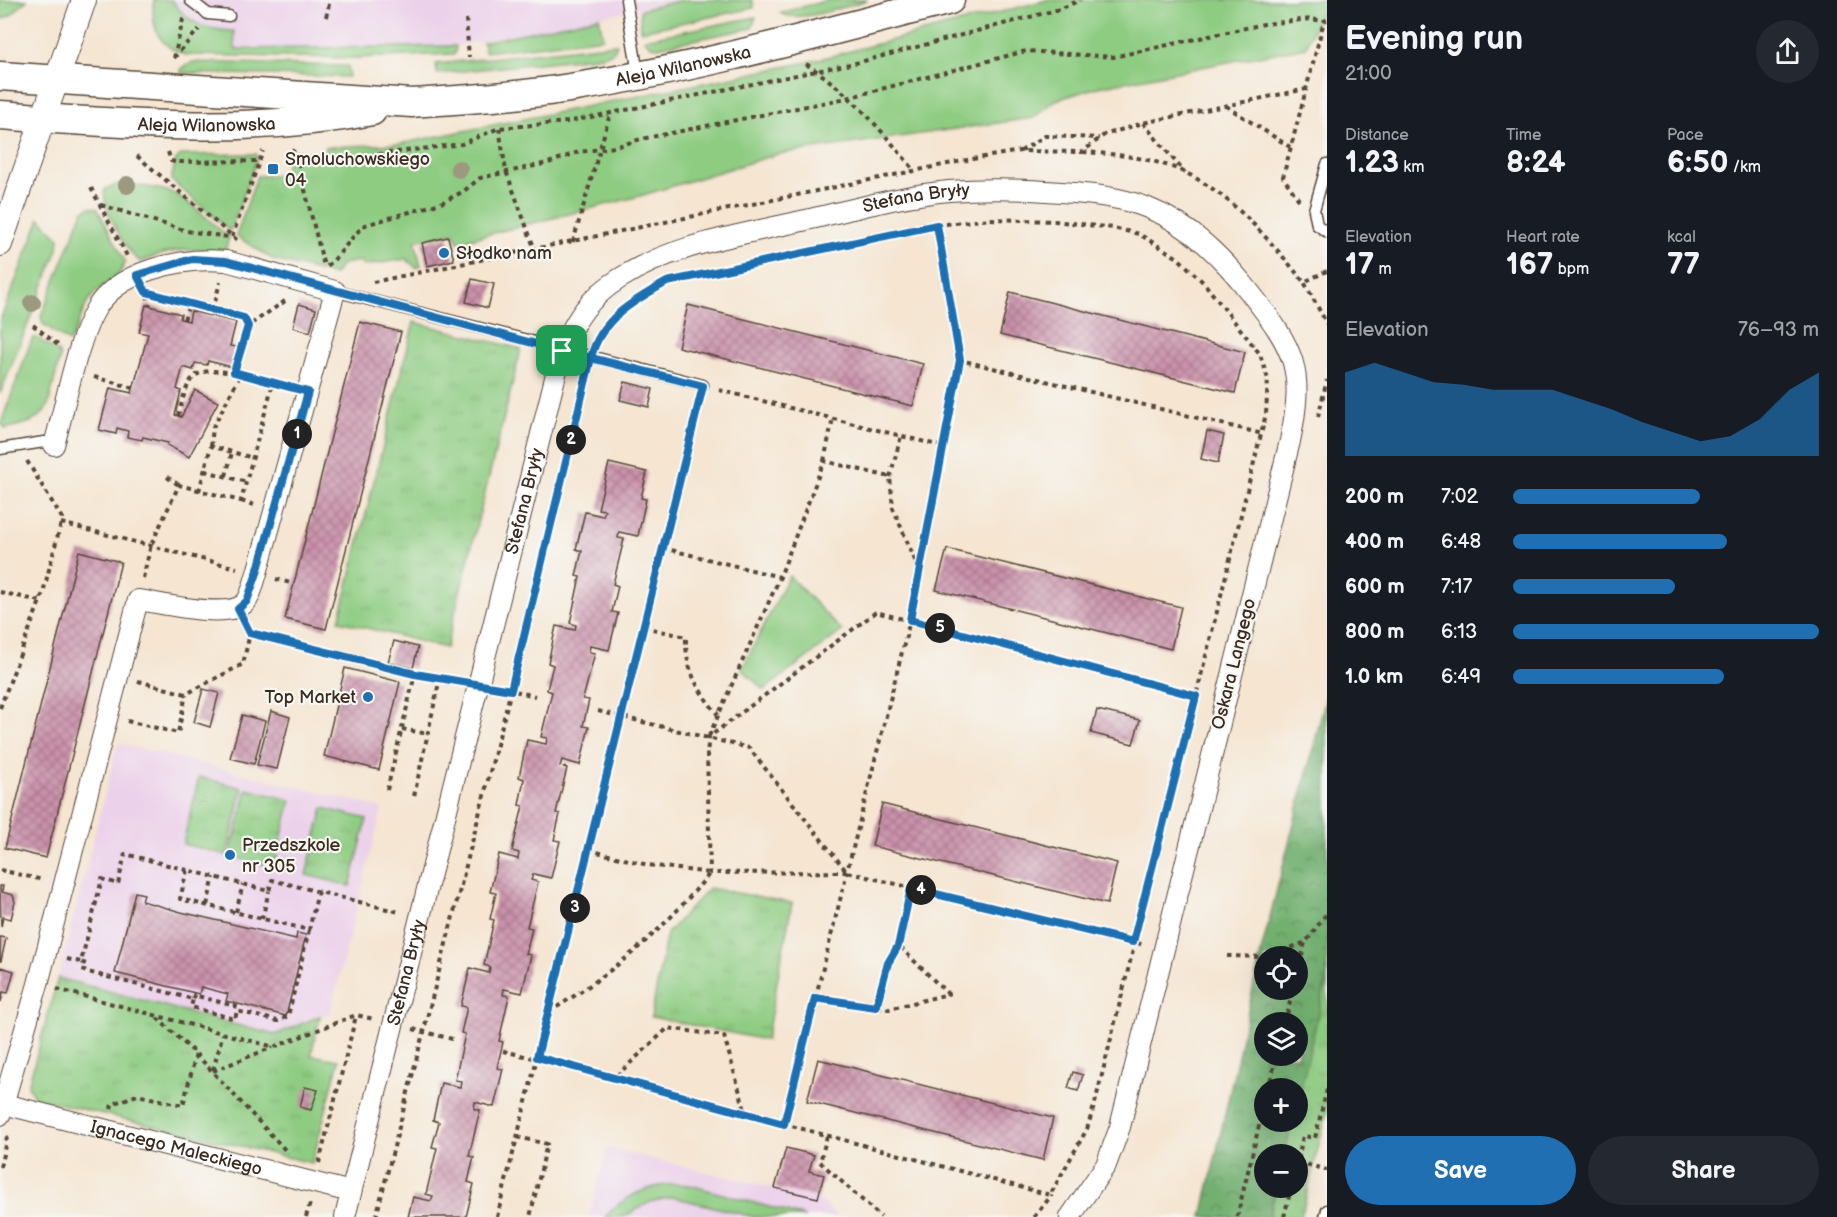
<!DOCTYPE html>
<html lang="en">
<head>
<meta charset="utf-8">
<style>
	body { margin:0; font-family:"Balsamiq Sans",sans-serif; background:#242831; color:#f1f3f6; height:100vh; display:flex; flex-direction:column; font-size:22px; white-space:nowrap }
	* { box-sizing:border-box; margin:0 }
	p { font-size:20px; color:#9ea1a6 }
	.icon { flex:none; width:33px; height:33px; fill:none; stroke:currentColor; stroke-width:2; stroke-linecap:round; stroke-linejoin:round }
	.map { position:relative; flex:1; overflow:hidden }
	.drawer { display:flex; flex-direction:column; background:#171b24; width:510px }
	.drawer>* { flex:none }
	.fabs { position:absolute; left:1254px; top:946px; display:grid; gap:12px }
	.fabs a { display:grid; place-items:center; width:54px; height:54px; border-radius:50%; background:#171b24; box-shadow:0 6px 24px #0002; font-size:30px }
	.pin { position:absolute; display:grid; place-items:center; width:51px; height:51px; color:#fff; margin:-26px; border-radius:12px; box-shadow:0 3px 9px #0006 }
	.km { position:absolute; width:30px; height:30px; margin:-15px; border-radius:50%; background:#222; color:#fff; font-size:16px; line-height:30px; text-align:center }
	.round { display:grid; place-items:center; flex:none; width:63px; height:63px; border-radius:32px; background:#242831 }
	.head { display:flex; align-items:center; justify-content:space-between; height:102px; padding:0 18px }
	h1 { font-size:33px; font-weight:700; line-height:45px }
	.metrics { display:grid; grid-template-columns:repeat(3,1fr); gap:9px; height:102px; padding:6px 18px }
	.metrics div { display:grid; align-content:center }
	.metrics b { font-size:30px; font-weight:700 }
	.metrics small { font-size:16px; font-weight:400 }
	.metrics p { font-size:16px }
	.chart { height:168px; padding:12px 18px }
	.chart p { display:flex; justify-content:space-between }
	.chart svg { width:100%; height:108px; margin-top:6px; fill:#1f6fb2; opacity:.7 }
	.primary-button { display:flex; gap:12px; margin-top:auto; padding:12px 18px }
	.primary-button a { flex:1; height:69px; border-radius:36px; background:#1f6fb2; color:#fff; font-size:24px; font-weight:700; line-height:69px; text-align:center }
	.primary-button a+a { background:#242831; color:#f1f3f6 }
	ul { padding:0 18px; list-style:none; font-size:20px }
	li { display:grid; grid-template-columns:96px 72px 1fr; align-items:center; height:45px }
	li i { height:15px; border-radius:8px; background:#1f6fb2 }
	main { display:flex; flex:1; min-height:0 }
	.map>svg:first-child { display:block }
	.built { fill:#ecd1ea }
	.grass { fill:#8ecc82; stroke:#647b50; stroke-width:1.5 }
	.forest { fill:url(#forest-crowns); stroke:#566d47; stroke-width:1.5; fill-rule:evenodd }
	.park { fill:url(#park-tufts); stroke:#647b50; stroke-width:1.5 }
	.building { fill:url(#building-cross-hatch) }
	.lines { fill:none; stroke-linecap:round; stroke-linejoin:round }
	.service-casing { stroke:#574639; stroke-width:13 }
	.minor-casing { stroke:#574639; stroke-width:22 }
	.tertiary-casing { stroke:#574639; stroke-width:26 }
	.secondary-casing { stroke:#574639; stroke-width:31 }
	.path { stroke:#574639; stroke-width:4; stroke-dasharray:4.5 4.5; stroke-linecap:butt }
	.service { stroke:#fff; stroke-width:10 }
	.minor { stroke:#fff; stroke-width:20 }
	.tertiary { stroke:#fff; stroke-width:24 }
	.secondary { stroke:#fff; stroke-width:28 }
	.tree { fill:#9c997f }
	.route-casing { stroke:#fff; stroke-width:12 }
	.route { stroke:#1f6fb2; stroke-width:8 }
	.poi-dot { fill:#1f6fb2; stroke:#f6f6f2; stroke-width:2 }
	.labels { text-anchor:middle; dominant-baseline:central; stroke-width:4.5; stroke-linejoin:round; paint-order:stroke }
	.street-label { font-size:18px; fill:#3b2a1e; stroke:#f6f6f2 }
	.poi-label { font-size:18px; fill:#3b2a1e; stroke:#f6f6f2; text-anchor:start }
</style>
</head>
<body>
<main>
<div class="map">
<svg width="1327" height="1217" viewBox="0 0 1327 1217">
	<defs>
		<pattern id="forest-crowns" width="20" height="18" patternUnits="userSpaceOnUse" patternTransform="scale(1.5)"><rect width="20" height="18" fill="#72b070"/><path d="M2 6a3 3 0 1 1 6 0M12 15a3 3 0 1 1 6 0" fill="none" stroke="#5f8f5b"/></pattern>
		<pattern id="park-tufts" width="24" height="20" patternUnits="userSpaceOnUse" patternTransform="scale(1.5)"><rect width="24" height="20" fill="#8ecc82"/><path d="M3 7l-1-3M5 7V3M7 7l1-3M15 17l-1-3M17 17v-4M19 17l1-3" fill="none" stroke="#7baf70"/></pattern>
		<pattern id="building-cross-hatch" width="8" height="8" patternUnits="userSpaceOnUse" patternTransform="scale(1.5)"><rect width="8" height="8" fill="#ca92ab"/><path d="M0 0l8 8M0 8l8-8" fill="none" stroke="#a5778b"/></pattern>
	</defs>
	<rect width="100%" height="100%" fill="#f6f6f2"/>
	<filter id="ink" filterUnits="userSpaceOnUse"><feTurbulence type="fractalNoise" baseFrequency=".0167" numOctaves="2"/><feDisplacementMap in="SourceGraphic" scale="12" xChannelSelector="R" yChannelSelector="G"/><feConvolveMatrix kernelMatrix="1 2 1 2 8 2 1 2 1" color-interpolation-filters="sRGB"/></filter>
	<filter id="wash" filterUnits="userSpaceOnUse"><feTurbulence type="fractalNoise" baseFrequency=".008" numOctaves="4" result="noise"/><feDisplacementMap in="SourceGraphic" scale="24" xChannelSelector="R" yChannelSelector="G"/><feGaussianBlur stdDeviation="1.35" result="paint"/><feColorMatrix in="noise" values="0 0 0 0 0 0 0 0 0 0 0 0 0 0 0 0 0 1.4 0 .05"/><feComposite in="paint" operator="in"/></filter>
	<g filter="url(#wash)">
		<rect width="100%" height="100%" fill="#f5e5d1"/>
		<path class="built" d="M172 0H682L456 46 235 49 234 31 213 30 199 26 183 13Z
			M118 743 382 808 330 1013 275 1035 58 978Z
			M607 1148 819 1199 838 1217H589Z"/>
		<path class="grass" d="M0 0H27L11 15 0 20Z
			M154 0H172C187 24 207 30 234 31L235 49 456 46 455 54 357 58 186 55C159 47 150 28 154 0Z
			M682 0H752L754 8 641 31 640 10Z
			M828 0H868C846 6 800 24 780 13Z
			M1047 0H1327V13L1319 15 1306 47 1098 87 1056 100 1033 118 778 154 640 196 458 242 454 233 415 241 421 266 416 268 406 259 363 266 360 261 343 264 334 275 274 260 236 236 257 176 286 175V153H324L325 147 399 144 808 62Z
			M599 17 603 38 485 52 483 42Z
			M756 17 752 28 658 47 651 46 644 39Z
			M617 44 614 51 604 56 437 74 436 64Z
			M193 62 348 66 349 77 181 73V69Z
			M256 154 257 159 230 231 171 180 176 159 181 155Z
			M119 184C134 185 165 188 177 195 196 206 212 224 229 237L225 252C196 247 168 249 141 262 126 253 101 206 105 189Z
			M90 207 97 208 125 261C122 278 103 283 93 295 80 309 79 330 69 342L43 324 41 316 83 211Z
			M40 218 59 238 58 249 0 394V321Z
			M36 337 58 352 60 357 48 406 42 414 31 422 6 429 1 423 32 339Z
			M789 576 842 631 764 690 742 669Z
			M676 1184 690 1185 805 1217H754L673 1197 650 1202 623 1217H605C626 1195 646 1186 676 1184Z"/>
		<path class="forest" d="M1327 694V977L1298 1100V1089H1264V1122H1292L1284 1155H1264V1188H1276L1269 1217H1202L1262 948ZM1264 957H1298V990H1264ZM1264 1023H1298V1056H1264Z"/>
		<path class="park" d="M414 322 521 349 446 648 339 621Z
			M199 777 243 788 227 855 183 844Z
			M247 789 291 800 274 867 230 856Z
			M323 808 367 819 350 886 306 875Z
			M709 888 792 903 766 1040 651 1017 667 933Z
			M1327 977V1112L1301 1217H1269L1276 1188H1298V1155H1284L1292 1122H1298V1100Z
			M58 978 275 1035 320 1016 311 1055 339 1060 312 1163 35 1098 28 1086Z"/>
		<g id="blocks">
			<path class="building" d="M448 237 454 260 427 266 422 243Z
				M472 279 494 284 488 308 466 302Z
				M1010 292 1245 352 1235 393 1000 335Z
				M299 304 316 309 310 332 293 327Z
				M146 305 181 314 180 319 189 321 191 311 236 322 230 346 237 347 232 367 208 361 207 365 195 363 193 370 183 367 177 389 181 391 175 415 181 417 195 390 218 402 189 457 167 445 168 443 143 437 142 440 127 437 128 431 117 428 116 434 99 430 110 388 132 393 148 334 139 332Z
				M688 305 923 364 913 406 678 347Z
				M360 322 401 332 326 629 285 619Z
				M625 382 653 389 649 407 620 400Z
				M1207 431 1224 435 1218 463 1201 459Z
				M609 463 647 472 641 498 646 499 638 536 619 532 618 538 624 539 613 584 618 586 612 612 618 613 609 650 590 646 589 652 595 653 583 699 589 700 583 726 589 727 580 765 562 760 560 766 567 768 556 813 560 814 554 840 560 841 551 878 533 874 531 880 538 882 527 927 532 928 526 954 531 955 522 993 504 989 503 995 509 996 499 1041 503 1042 497 1068 503 1069 494 1107 475 1102 474 1109 480 1110 469 1156 474 1157 468 1182 474 1184 466 1217H408L413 1197 431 1201 433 1196 426 1194 437 1148 432 1147 439 1122 433 1120 441 1083 460 1087 461 1081 455 1080 465 1034 461 1033 467 1007 461 1006 470 968 489 973 490 967 484 965 494 920 490 919 496 893 490 892 499 854 518 859 519 853 512 851 523 806 519 805 524 779 519 777 527 740 546 744 547 738 541 737 552 692 547 690 553 665 548 663 556 626 575 630 576 625 570 623 580 577 576 576 582 551 576 549 585 512 603 516 605 510 598 509Z
				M947 549 1181 607 1171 649 936 590Z
				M79 551 121 562 46 858 5 848Z
				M394 641 418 647 413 668 388 662Z
				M345 668 400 682 379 770 324 756Z
				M203 689 219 693 210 727 194 722Z
				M1097 710 1140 720 1133 744 1091 733Z
				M271 711 290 717 277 769 257 765Z
				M242 715 265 721 254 764 230 758Z
				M882 804 1117 863 1107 904 872 846Z
				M0 886H3L2 892 13 895 15 902 11 919 3 917 1 927Z
				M135 892 144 894 142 901 181 912 296 939 297 933 306 935 286 1016 226 1001 228 994 201 987 199 994 115 973Z
				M0 937 6 938 1 961H0Z
				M0 967 14 971 8 993 3 992 1 1002Z
				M818 1059 1053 1118 1043 1160 807 1101Z
				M1073 1072 1083 1075 1078 1091 1068 1088Z
				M305 1087 318 1090 311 1110 300 1107Z
				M786 1148 814 1155 809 1171 824 1175 818 1198 775 1188Z"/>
		</g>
	</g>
	<g filter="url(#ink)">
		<use href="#blocks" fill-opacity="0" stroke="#574639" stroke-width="1.5"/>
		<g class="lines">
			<defs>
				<path id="service" d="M190 0 208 14 229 16
					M626 0 638 74
					M1327 164 1314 210 1317 225 1327 232
					M335 291 703 385
					M0 449 44 442 54 445
					M1325 1217 1327 1210"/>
				<g id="minor">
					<path id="s1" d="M0 1103 351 1192"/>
					<path d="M0 1115 38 984 138 600C161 603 228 620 245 603 251 597 254 582 257 573L335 291 226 261C183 257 116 270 94 312 76 345 65 407 54 445"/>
					<path id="s2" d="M345 1217 562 350C576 318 589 298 619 279 670 246 730 237 788 224 841 213 895 196 949 191 986 188 1023 189 1061 192 1090 194 1121 197 1148 208 1191 225 1224 259 1252 295 1295 350 1305 370 1290 441L1120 1127 1106 1165 1070 1217"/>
				</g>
				<path id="tertiary" d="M0 244 84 0"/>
				<g id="secondary">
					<path id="s3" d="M0 76 412 103C467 99 522 96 576 87 702 67 826 32 950 0"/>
					<path id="s4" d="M0 115C124 124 249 135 372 111"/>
				</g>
			</defs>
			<use href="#service" class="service-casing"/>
			<use href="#minor" class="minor-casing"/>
			<use href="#tertiary" class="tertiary-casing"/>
			<use href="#secondary" class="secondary-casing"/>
			<path class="path" d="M326 17 330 0
				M466 19 469 57
				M174 58 199 29
				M174 58 184 15
				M806 64C849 91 882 131 914 170
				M1226 106 1290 147
				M1143 123 1185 173
				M499 128 506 171 535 250
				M291 150 304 158 356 157 462 144 499 128 567 122 860 62 1060 9 1080 0
				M1021 151 1045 136 1099 138
				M168 152 171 161 175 162 260 161
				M1083 152C1117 154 1155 158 1186 173 1233 196 1271 242 1304 282
				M296 154 324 266
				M137 156 237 240
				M91 188 127 256
				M1299 200 1283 177 1324 21 1327 20
				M101 205 187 231 228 237
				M937 225 960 360
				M232 237 263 151
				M573 242 610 114
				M327 266C342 254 350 237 365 225L441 203 464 191 480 178 548 163 579 152 615 147 641 139 847 98 1026 51 1113 57 1264 24 1311 19 1324 21
				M1327 271 1304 282 1327 324
				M373 282 972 159 1020 151 1082 152 1104 135 1143 123 1306 89
				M152 294 244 318 248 326
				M147 295 150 306
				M213 310 220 282
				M184 320 189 304
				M33 325 58 345
				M597 341 628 304 667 282 937 225 990 219 1055 221 1113 228 1139 234 1178 258 1204 283 1260 354 1268 379 1266 414 1095 1103 1087 1129 1050 1195 784 1124 910 620 943 460 941 446
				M94 377 134 388
				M287 387 234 373 248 326 288 299
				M719 390 941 446 960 360 1263 434
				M178 416C189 377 190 366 234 373
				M1318 417 1327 380
				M211 446 213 427 241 374
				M27 461 62 518 61 523 237 568
				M824 461 833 418
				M205 471 247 482
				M226 476 232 452
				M167 477 179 485
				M890 477 901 436
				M199 491 211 446 253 458
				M241 501 255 505
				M663 548 780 577
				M143 578 151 545 179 485 241 501 273 383
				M276 579 294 584
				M0 592 40 601
				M247 627 250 633 415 674 458 680
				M644 627 686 637C685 670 698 690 718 715
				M138 681 186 694 243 664 250 633
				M498 687 535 696
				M0 708 43 593 61 523
				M598 711 749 748 847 872 1145 945
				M127 721 178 733 186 694
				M402 729 428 734
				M709 736 780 577 824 461 890 477 893 508 920 572
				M387 790 415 674
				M414 796 440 678
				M0 870 43 880
				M187 870 180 899 309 930 318 892
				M847 872 710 873 707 753 709 737 876 612 1196 696
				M207 905 214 877
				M236 912 243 884
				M262 919 269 891
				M309 930 288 1016 278 1021 237 1011 235 1019 191 1007 193 999 84 971 86 964 81 962 102 879 118 884 125 854 269 891 272 880 399 912
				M1227 956 1264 957
				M1266 957 1306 942 1327 913
				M67 959 81 962
				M1298 974 1305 942
				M57 989 274 1047 356 1015 374 1019
				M815 997 889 1009 948 994 899 946 911 888
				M193 999 194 995 238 1007 237 1011
				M876 1007 888 963 899 946
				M549 1012C614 972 661 933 710 873L648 865 589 850
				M1285 1023 1293 990
				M413 1029 456 1040
				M503 1051 615 1077 668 1028 724 1036 746 1114 784 1124
				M196 1054 288 1153
				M213 1070 223 1033
				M213 1071 273 1047
				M615 1077 746 1114
				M1268 1089 1277 1056
				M111 1109 112 1104 137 1095 183 1105 196 1054 155 1016
				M827 1136 820 1162 881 1217
				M517 1137 547 1144 530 1217
				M1298 1159 1303 1136 1315 1138 1327 1089
				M1298 1162 1327 1170
				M319 1163 356 1016
				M0 1167 8 1133
				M306 1217 310 1203
				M376 1217 511 690 587 374
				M497 1217 623 716 699 399
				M1034 1217 1052 1195
				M1237 1217 1264 1105
				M1284 1217 1291 1188"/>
			<use href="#service" class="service"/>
			<use href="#minor" class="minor"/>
			<use href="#tertiary" class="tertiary"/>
			<use href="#secondary" class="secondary"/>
		</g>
		<g class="tree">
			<circle cx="459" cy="169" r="9"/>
			<circle cx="127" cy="185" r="9"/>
			<circle cx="32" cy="303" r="9"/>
		</g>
	</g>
	<g class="lines" filter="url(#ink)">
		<defs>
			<path id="route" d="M562 351 226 261 192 259 137 275 146 292 244 318 248 326 234 372 308 392 257 573 247 601 238 609 250 633 415 674 511 690 591 358 703 386 537 1057 784 1124 815 998 876 1007 888 963 898 946 911 888 1133 942 1196 696 910 620 960 360 937 225 667 282C635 300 600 319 591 358L562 351"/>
		</defs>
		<use href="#route" class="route-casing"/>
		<use href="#route" class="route"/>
	</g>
	<g class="poi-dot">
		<rect x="267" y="163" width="12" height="12" rx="3"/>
		<circle cx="444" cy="253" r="6"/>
		<circle cx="368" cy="697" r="6"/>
		<circle cx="230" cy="855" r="6"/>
	</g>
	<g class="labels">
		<g class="street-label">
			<text stroke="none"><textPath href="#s3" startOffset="687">Aleja Wilanowska</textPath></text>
			<text stroke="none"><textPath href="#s4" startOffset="207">Aleja Wilanowska</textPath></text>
			<text stroke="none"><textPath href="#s2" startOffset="1296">Stefana Bryły</textPath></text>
			<text stroke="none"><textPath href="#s2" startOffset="738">Stefana Bryły</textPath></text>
			<text transform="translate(1234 664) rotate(-76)">Oskara Langego</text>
			<text stroke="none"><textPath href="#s2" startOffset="252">Stefana Bryły</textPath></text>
			<text stroke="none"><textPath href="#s1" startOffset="182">Ignacego Maleckiego</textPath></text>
		</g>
		<g class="poi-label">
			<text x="285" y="159">Smoluchowskiego<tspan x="285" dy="21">04</tspan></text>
			<text x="456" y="253">Słodko nam</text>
			<text x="356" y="697" text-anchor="end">Top Market</text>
			<text x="242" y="845">Przedszkole<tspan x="242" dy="21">nr 305</tspan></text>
		</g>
	</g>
</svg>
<div class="fabs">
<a><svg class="icon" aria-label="locate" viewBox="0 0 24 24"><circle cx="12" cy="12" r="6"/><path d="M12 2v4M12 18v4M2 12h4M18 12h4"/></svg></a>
<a><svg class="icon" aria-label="layers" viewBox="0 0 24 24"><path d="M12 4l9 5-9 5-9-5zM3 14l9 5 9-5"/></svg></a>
<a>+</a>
<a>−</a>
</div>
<div class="pin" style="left:562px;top:351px;background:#1e9e55"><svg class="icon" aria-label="arrive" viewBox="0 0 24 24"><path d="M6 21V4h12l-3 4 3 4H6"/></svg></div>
<b class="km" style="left:297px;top:434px">1</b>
<b class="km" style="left:571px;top:440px">2</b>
<b class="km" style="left:575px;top:908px">3</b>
<b class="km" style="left:921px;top:890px">4</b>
<b class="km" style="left:940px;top:628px">5</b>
</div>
<section class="drawer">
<div class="head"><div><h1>Evening run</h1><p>21:00</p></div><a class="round"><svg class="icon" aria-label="share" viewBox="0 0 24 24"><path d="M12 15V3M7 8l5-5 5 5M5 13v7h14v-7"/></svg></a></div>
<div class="metrics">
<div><p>Distance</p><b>1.23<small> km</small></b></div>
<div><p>Time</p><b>8:24</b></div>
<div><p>Pace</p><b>6:50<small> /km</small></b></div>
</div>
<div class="metrics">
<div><p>Elevation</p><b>17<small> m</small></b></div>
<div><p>Heart rate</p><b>167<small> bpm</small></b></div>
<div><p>kcal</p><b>77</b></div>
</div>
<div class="chart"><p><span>Elevation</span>76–93 m</p>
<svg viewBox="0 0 160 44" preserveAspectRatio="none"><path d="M0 44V10L10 6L20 10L30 14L40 15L50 17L60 17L70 17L80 21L90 25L100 30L110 34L120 38L130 36L140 29L150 17L160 10V44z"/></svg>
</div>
<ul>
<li><b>200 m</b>7:02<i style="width:61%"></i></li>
<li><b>400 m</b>6:48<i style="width:70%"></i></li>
<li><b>600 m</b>7:17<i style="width:53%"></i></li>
<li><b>800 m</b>6:13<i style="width:100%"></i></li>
<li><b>1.0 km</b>6:49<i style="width:69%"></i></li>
</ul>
<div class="primary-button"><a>Save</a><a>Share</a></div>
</section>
</main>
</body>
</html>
